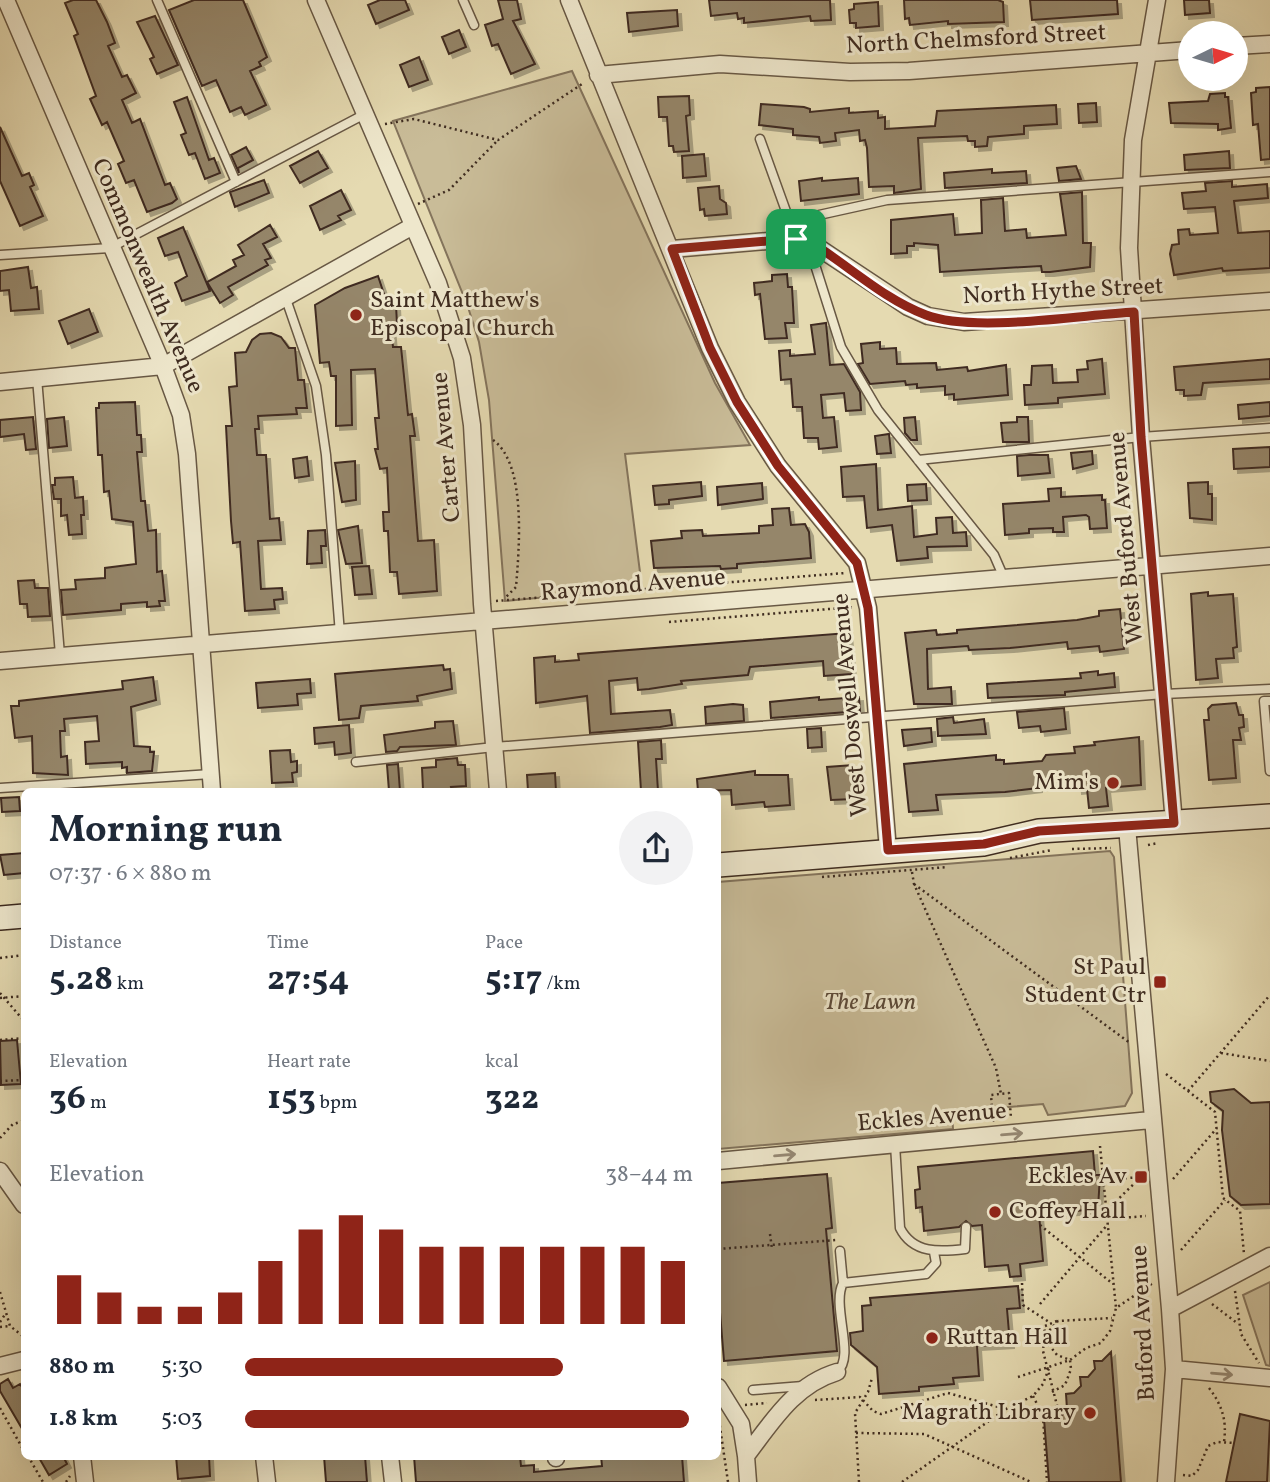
<!DOCTYPE html>
<html lang="en">
<head>
<meta charset="utf-8">
<style>
	body { margin:0; font-family:Vollkorn,serif; background:#f2f2f3; color:#1f2937; height:100vh; display:flex; flex-direction:column; font-size:26px; white-space:nowrap }
	* { box-sizing:border-box; margin:0 }
	p { font-size:23px; color:#747a83 }
	.icon { flex:none; width:38px; height:38px; fill:none; stroke:currentColor; stroke-width:2; stroke-linecap:round; stroke-linejoin:round }
	.map { position:relative; flex:1; overflow:hidden }
	.details { position:absolute; left:21px; top:788px; width:700px; height:672px; display:flex; flex-direction:column; background:#fff; border-radius:10px; box-shadow:0 7px 28px #0002 }
	.details>* { flex:none }
	.needle { width:46px; rotate:85deg }
	.fabs { position:absolute; left:1178px; top:21px; display:grid; gap:14px }
	.fabs a { display:grid; place-items:center; width:70px; height:70px; border-radius:50%; background:#fff; box-shadow:0 7px 28px #0002; font-size:35px }
	.pin { position:absolute; display:grid; place-items:center; width:60px; height:60px; color:#fff; margin:-30px; border-radius:14px; box-shadow:0 4px 10px #0006 }
	.round { display:grid; place-items:center; flex:none; width:74px; height:74px; border-radius:37px; background:#f2f2f3 }
	.overview { display:flex; align-items:center; justify-content:space-between; height:119px; padding:0 28px }
	h1 { font-size:38px; font-weight:700; line-height:52px }
	.figures { display:grid; grid-template-columns:repeat(3,1fr); gap:10px; height:119px; padding:7px 28px }
	.figures div { display:grid; align-content:center }
	.figures b { font-size:35px; font-weight:700 }
	.figures small { font-size:19px; font-weight:400 }
	.figures p { font-size:19px }
	.chart { height:196px; padding:14px 28px }
	.chart p { display:flex; justify-content:space-between }
	.chart svg { width:100%; height:126px; margin-top:7px; stroke:#8f2418; stroke-width:6 }
	ul { padding:0 28px; list-style:none; font-size:23px }
	li { display:grid; grid-template-columns:112px 84px 1fr; align-items:center; height:52px }
	li i { height:18px; border-radius:9px; background:#8f2418 }
	.map>svg:first-child { display:block }
	.green { fill:#c9bc98; stroke:#84745c; stroke-width:2 }
	.building { fill:#95866b; stroke:#3f2c20; stroke-width:2; filter:url(#shadow) }
	.lines { fill:none; stroke-linecap:round; stroke-linejoin:round }
	.lane-casing { stroke:#685844; stroke-width:11 }
	.street-casing { stroke:#685844; stroke-width:19 }
	.secondary-casing { stroke:#3f2c20; stroke-width:26 }
	.path { stroke:#3f2c20; stroke-width:2.5; stroke-dasharray:2 3.5; stroke-linecap:butt }
	.lane { stroke:#eee7cc; stroke-width:8 }
	.street { stroke:#eee7cc; stroke-width:16 }
	.secondary { stroke:#eee7cc; stroke-width:23 }
	.path-bridge { stroke:#3f2c20; stroke-width:2.5; stroke-dasharray:2 3.5; stroke-linecap:butt }
	.oneway { stroke:#968a76 }
	.route-casing { stroke:#fff; stroke-width:14 }
	.route { stroke:#8f2418; stroke-width:9 }
	.poi-dot { fill:#8f2418; stroke:#eee7cc; stroke-width:2.5 }
	.labels { text-anchor:middle; dominant-baseline:central; stroke-width:6; stroke-linejoin:round; paint-order:stroke }
	.street-label { font-size:24px; fill:#3f2c20; stroke:#eee7cc }
	.poi-label { font-size:24px; fill:#3f2c20; stroke:#eee7cc; text-anchor:end }
	.park-label { font-size:24px; font-style:italic; fill:#5b4938; stroke:#eee7cc }
</style>
</head>
<body>
<div class="map">
<svg width="1270" height="1482" viewBox="0 0 1270 1482">
	<defs>
		<filter id="shadow"><feDropShadow dx="4" dy="4" stdDeviation="0" flood-color="#0004"/></filter>
	</defs>
	<rect width="100%" height="100%" fill="#e5dab1"/>
	<filter id="stains"><feTurbulence type="fractalNoise" baseFrequency=".00286" numOctaves="4"/><feColorMatrix values="0 0 0 0 .2 0 0 0 0 .09 0 0 0 0 .02 0 0 0 .5 -.17"/></filter>
	<radialGradient id="worn" r=".72"><stop offset=".6" stop-color="#630" stop-opacity="0"/><stop offset="1" stop-color="#630" stop-opacity=".3"/></radialGradient>
	<path class="green" d="M572 71 715 383 750 445 625 454 642 588 505 601 489 400 479 342 468 307 393 121Z
		M1110 851 1114 857 1132 1093 1125 1106 1048 1115 1043 1104 952 1112 953 1129 718 1149V882Z
		M1270 1282V1366L1266 1365 1243 1295Z"/>
	<path class="building" d="M73 0H96L107 22 115 43 108 46 122 77 127 75 136 93 122 100 132 123 140 119 165 185 170 183 177 199 172 203 147 212 134 180 126 183 118 164 124 161 107 122 102 125 90 99 96 96 74 36 78 34 65 3Z
		M194 0H243L267 57 259 62 261 66 250 71 266 105 245 115 241 107 230 112 216 80 202 86 169 10Z
		M380 0H405L409 10 376 24 368 5Z
		M498 0H517L521 19 513 21 535 64 511 74 498 44 492 46 485 25 503 19Z
		M709 0H830L831 20 811 21 810 16 744 23V18L738 19 737 13 711 16Z
		M904 0H998L1003 2 1004 22 948 24V21L910 25 909 18 905 19Z
		M1030 0H1117L1118 14 1032 20Z
		M1184 0H1209L1210 13 1185 15Z
		M878 2 879 26 856 28V23H850L849 10 854 9V4Z
		M677 10 678 26 629 32 627 13Z
		M155 16 178 65 157 74 150 59 154 57 137 22Z
		M459 30 466 47 449 54 442 37Z
		M419 57 428 80 409 87 400 65Z
		M1270 87V159L1261 160 1258 124 1253 125 1251 93 1256 92V88Z
		M1225 93V97H1228L1231 128 1218 130V124L1171 123 1169 103 1208 101 1210 94Z
		M689 96 690 115 686 116 689 151 674 152 673 146H669L667 117H659L658 97Z
		M187 97 209 160 214 158 220 173 205 179 195 153 189 155 181 135 186 133 174 102Z
		M1096 103 1097 122 1079 123 1078 104Z
		M761 104 804 107 810 109V112L849 108V113L878 111V118L885 117V129L935 126 937 111 1056 105 1057 124 1024 126V134L988 137 987 146 975 147V141H968L967 136 918 138 921 189 894 193V186L869 187 867 148 865 140 860 141 859 130 835 133 836 141 820 143 819 137 793 135V129L759 125Z
		M0 127 22 176 29 173 34 185 30 187 43 216 20 226 0 181Z
		M246 147 253 160 238 168 239 173 231 155Z
		M318 151 328 168 300 183 290 166Z
		M1229 151 1230 168 1185 170 1184 155Z
		M704 154 706 176 683 178 682 156Z
		M1076 166 1081 179 1059 181 1057 168Z
		M992 169V173L1026 171 1027 183 945 188 944 173Z
		M822 178V181L858 178 859 194 801 201 799 181Z
		M264 180 269 193 235 207 230 192Z
		M1232 181V187L1267 184 1268 198 1234 201 1238 233 1270 231V268L1223 271 1222 268 1174 275 1170 254 1172 245 1179 244 1178 230 1189 229 1190 235 1218 233 1215 207 1184 209 1182 193 1206 191 1205 183Z
		M719 186 720 199 726 203 727 214 705 216 704 209 700 210 698 188Z
		M341 190 351 210 338 216 341 220 320 230 310 206Z
		M1082 192 1083 243H1091L1090 267 1050 272H1042L1041 266 940 272 938 245 914 243V246H907V253L891 254V220L953 214 955 235 982 233 981 200 1003 198 1005 231 1026 229 1027 238 1066 235 1060 194Z
		M270 225 277 237 263 244 271 258 265 260 268 265 228 287 233 295 220 303 207 282 236 266 233 260 244 255 238 245Z
		M183 227 210 291 182 301 175 283 187 276 178 252 165 256 158 238Z
		M28 267 31 288 37 287 39 309 11 311 9 290 0 291V271Z
		M787 274 788 287H792L794 323H785L787 338 765 339 760 294 755 295 754 283 772 281V275Z
		M378 276 388 306 396 305 397 324 391 325 393 347H401L408 415 412 414 415 436H410L418 541 434 540 437 591 399 594 397 572H390L388 531H384L383 512H389L387 468 380 469 375 449H378L375 418H379L375 369 351 370 352 425 336 426V376H331L329 362 320 363 315 305 345 288Z
		M89 309 98 332 68 344 59 321Z
		M826 323 830 365 844 364 860 392 861 410 846 411 844 393 821 395 823 418 834 417 837 447 819 449 818 438H804L802 407H793L791 379 781 380 779 351 790 350V356L815 354 811 325Z
		M271 333 281 337 289 348H295L298 380H304L307 408H296L297 414 258 416 259 429H255L257 455H266L270 519 279 518 281 540 258 541 261 589 282 588 283 599 274 600 275 609 245 611 240 542 233 543 231 521 226 426H232L229 387 237 386 235 353 246 352 252 340 260 334Z
		M880 342V349L896 348 897 364 936 363 937 370 967 367 968 371 1006 365 1008 395 954 400V394L945 395V386L917 388V384L906 385 905 381 870 384 858 364 863 363 861 344Z
		M1102 359 1105 394 1058 398V403L1025 405 1024 385H1031L1032 366 1052 365 1053 383 1078 382 1077 370 1088 369 1087 361Z
		M1270 359V379L1203 383 1201 395 1184 396V390H1176L1174 367Z
		M135 402 137 435H141L142 452H137L141 501H145L148 531 156 530 157 572 162 571 165 601H159L160 606 147 607V602L121 604V610L63 615 61 590 76 589 75 580 105 578V568L136 564 133 522 112 519 109 491 104 492 102 455H98L96 408H99V403Z
		M1270 402V416L1239 419 1238 405Z
		M33 417 36 449 26 450 24 434 0 437V420Z
		M64 417 67 446 49 448 47 419Z
		M915 417 917 440H911L905 433 904 418Z
		M1017 417H1028L1029 442H1003L1001 423 1017 422Z
		M889 434 891 453 877 454 875 436Z
		M1270 447V467L1234 469 1233 449Z
		M1092 451 1093 464 1073 469 1071 453Z
		M1029 455H1048L1050 473 1018 476 1017 456Z
		M307 457 309 476 295 478 293 459Z
		M355 461 356 500 342 502 335 463Z
		M876 464 878 510 912 506 914 537 937 534 936 518 952 517 953 533 966 532 967 546 927 547 928 558 897 561 892 525 867 528 864 496 843 497 841 467Z
		M73 477 75 498 83 497 84 515H81L82 534 69 535 67 515 61 516V499H54L52 485H55V478Z
		M701 482 702 496 669 500V504L655 505 653 486Z
		M1208 482V494H1212V520L1190 518 1188 483Z
		M762 483 763 499 718 505 717 487Z
		M926 484 927 500 908 501 907 485Z
		M1061 488V497L1102 495V500H1105L1107 528 1090 529 1089 517 1086 515 1063 517 1064 532H1053V528L1029 529V533L1005 535 1003 504 1049 501 1048 489Z
		M789 508 791 525 805 524 809 532 811 558 737 564V568L721 569 720 566 654 568 651 541 682 538 681 531 702 530 703 536 759 533V526L773 525 772 509Z
		M358 526 362 563 346 564 338 530Z
		M325 530 326 546H321L322 563 307 564 308 531Z
		M369 566 372 594 355 595 352 567Z
		M34 580 35 588H48L50 616 28 617 27 604H20L18 581Z
		M1208 592V596L1233 594 1237 647 1233 648 1234 658 1216 659 1218 678 1196 680 1191 594Z
		M1120 609 1124 649 1100 652 1099 646 1068 649 1067 642 1010 648 969 650 968 646 927 649 928 689 951 687 952 704H914L905 633 936 630 937 635 957 633V630L1077 620 1099 616V611Z
		M848 633 852 674 824 676 823 661 750 667 748 675 681 681 682 684 649 689 638 690 637 678 609 681 611 714 670 710 672 725 660 727 590 733 587 696 536 703 534 658 555 656V662L579 660 578 654Z
		M443 665 444 670 450 669 452 689 417 696 418 701 361 706 359 718 339 720 335 674Z
		M1098 671V675L1114 673 1115 687 1065 692V695L988 698 987 684 1081 678 1080 673Z
		M153 677 156 700 131 707 134 746 150 747V752H154L152 771 127 773V767L122 768V762L86 764 85 742 99 741 97 716 64 719 65 731H60L61 757 67 756 68 775 33 773 32 736 15 738 11 706H19V701L123 689 122 681Z
		M310 679 311 693 297 694 298 705 258 708 256 683Z
		M819 697V700L859 697 860 711 771 718 770 702Z
		M1236 703 1239 715H1243L1244 727 1239 728 1241 740H1233L1236 778 1209 780 1204 720H1209L1208 709 1212 705Z
		M733 704 743 705 744 721 706 724 705 707Z
		M1064 708 1066 729 1041 732 1040 726 1019 728 1017 712Z
		M953 717 954 723 984 719 986 734 938 736 937 719Z
		M453 721 456 745 400 747 397 751 386 752 384 735 435 728V722Z
		M349 725 351 753 335 755 334 742 315 744 314 728Z
		M821 728 822 747 808 748 807 729Z
		M931 728 932 742 904 746 902 730Z
		M1139 737 1141 785 1106 788 1108 806 1089 808 1087 789 1078 790 1077 780 1038 783V788L1005 792 936 795 938 810 909 812 904 764 996 755V760H1004V764L1042 761 1046 755 1075 753 1074 747 1095 745 1094 742Z
		M661 740 662 759H656L658 791H641L638 742Z
		M290 750 291 762 297 761V772L292 773 293 782 272 783 270 751Z
		M457 758 458 765H465L466 786 451 787 452 791 423 790 422 768 436 767V760Z
		M398 764 400 791H389L387 765Z
		M853 765 854 799 831 800 827 767Z
		M755 771V775H788L790 805 765 807 764 802 732 805 731 790 698 791 697 779Z
		M555 773 556 791H528L527 775Z
		M19 797 20 811 2 812 1 798Z
		M24 853V873L4 875 0 855Z
		M17 1040 21 1084 1 1085 0 1041Z
		M1234 1089 1251 1103 1270 1102V1204L1241 1205 1230 1196 1222 1130 1223 1111 1211 1102 1210 1092Z
		M1093 1151 1095 1175H1100L1098 1209 1039 1214 1043 1261 1020 1264 1021 1276 1010 1277 1008 1265 985 1267 982 1225 972 1226 966 1221 959 1227 924 1231 922 1207 916 1208 915 1190 920 1189 918 1167Z
		M827 1174 832 1228 826 1229 837 1351 724 1361 718 1288V1183Z
		M1018 1286 1020 1308 1007 1309 1010 1344 977 1346 979 1376 953 1378 954 1384 919 1387V1391L879 1394 877 1367 851 1345 850 1333 863 1331 862 1306 871 1305 870 1298Z
		M1111 1352 1121 1482H1049L1044 1419 1060 1417 1067 1409 1066 1394 1074 1393 1081 1386 1080 1377H1088L1095 1369 1094 1361H1102Z
		M8 1379 13 1388 20 1384 24 1390V1432L0 1391V1384Z
		M1240 1414 1270 1421 1267 1482H1226Z
		M38 1456H63L67 1464 49 1475Z
		M176 1456H209L210 1476 178 1479Z
		M324 1456H365L367 1482H326Z
		M414 1456H520L521 1466 534 1465V1472L602 1466 601 1456H682L684 1482H416Z"/>
	<g class="lines">
		<defs>
			<path id="lane" d="M157 0 236 182
				M463 0 474 25
				M760 139 796 239
				M0 255 110 248 365 114
				M286 299 316 386 326 455 340 634
				M37 378 60 655
				M918 460 1141 437 1270 428
				M1004 578 994 555 878 410 841 347 816 268 809 224 819 215 887 200 1270 172
				M1270 701H1264L1270 771
				M356 762 494 747 1164 694 1270 689
				M0 788 211 774
				M895 1144 900 1228C913 1254 940 1252 965 1249L966 1227
				M840 1251 843 1283
				M837 1372C856 1357 831 1306 843 1283L926 1274 936 1263 934 1252
				M753 1390 803 1386"/>
			<path id="street" d="M6 0 163 366 181 415 187 454 212 791
				M316 0 438 283 462 358 472 425 482 604 498 791
				M569 0 710 348 737 402 778 466 857 563 868 608 888 850
				M1157 0 1133 140 1129 248 1141 437 1174 823
				M1236 46 1270 44
				M598 75 720 64 850 72 909 71 1190 50
				M672 249 804 238 908 307 928 316 964 322 1270 301
				M0 382 163 366 411 227
				M0 661 1270 556
				M1127 827 1170 1309 1174 1369 1166 1482
				M718 1161 1151 1120
				M0 1171 24 1205
				M1170 1309 1270 1256
				M0 1366 24 1360
				M1174 1369 1270 1378
				M718 1387 741 1424 746 1456
				M82 1456 85 1482
				M264 1456 267 1482
				M390 1456 393 1482
				M556 1456V1458
				M748 1482 746 1456C772 1422 794 1385 837 1372"/>
			<path id="secondary" d="M718 865 983 844 1039 831 1270 816
				M0 918 24 916"/>
		</defs>
		<use href="#lane" class="lane-casing"/>
		<use href="#street" class="street-casing"/>
		<use href="#secondary" class="secondary-casing"/>
		<path class="path" d="M385 124 414 119 498 140 582 84
			M418 204 449 190 498 140
			M493 440C527 464 519 550 516 587L506 597
			M496 601 845 573
			M669 622 854 607
			M1148 845 1158 843
			M1072 849 1111 848
			M1010 858 1052 850
			M912 872 914 884 996 1068 1001 1094
			M822 877 948 867
			M914 884 1130 1043
			M0 958 24 955
			M0 993 24 1021
			M0 998 24 996
			M0 1040 24 1038
			M1221 1053 1270 1061
			M1166 1074 1215 1112 1223 1198 1240 1211 1244 1254
			M0 1081 24 1080
			M1188 1091 1270 995
			M993 1122 991 1095 1009 1093 1011 1118
			M0 1138 13 1124 24 1121
			M1100 1146 1116 1308
			M1173 1179 1217 1128
			M1103 1180 1141 1177 1108 1209
			M1107 1219 1146 1216
			M1040 1225 1113 1284
			M718 1249 836 1240
			M1181 1250 1225 1200
			M1022 1283 1023 1305 1049 1322
			M1235 1291 1241 1334 1259 1363
			M0 1292 10 1326 24 1337
			M1040 1304 1108 1224
			M1212 1304 1237 1323
			M1057 1321 1045 1326 1043 1351 1060 1417
			M0 1322 6 1313
			M0 1327 10 1326
			M718 1339H722
			M1018 1377 1070 1360 1086 1348 1101 1343 1110 1331 1116 1308 1153 1283
			M1209 1388C1222 1405 1227 1420 1224 1442
			M1052 1392 1065 1385 1071 1369 1070 1360 1057 1355 1049 1345V1331L1058 1321 1112 1318
			M1033 1396 1043 1416 1047 1482
			M815 1400 860 1397 873 1411 881 1414 948 1393 1006 1409
			M745 1405 767 1403
			M0 1408 24 1451
			M719 1420 728 1482
			M856 1433 924 1434 1031 1482
			M28 1456 43 1482
			M1183 1475 1192 1476 1198 1470 1208 1446 1217 1442 1234 1443
			M66 1482 70 1476
			M859 1482 855 1413 868 1392 872 1378
			M902 1482 1006 1409 1033 1396 1043 1384 1049 1368"/>
		<use href="#lane" class="lane"/>
		<use href="#street" class="street"/>
		<use href="#secondary" class="secondary"/>
		<path class="path-bridge" d="M770 1234 772 1249"/>
	</g>
	<defs><path id="oneway-shaft" d="M-6 0H5M1.5-3L5.5 0L1.5 3" fill="none" stroke-width="1.6" stroke-linecap="round" stroke-linejoin="round" transform="scale(1.75)"/></defs>
	<g class="oneway">
		<use href="#oneway-shaft" transform="translate(1012 1134) rotate(-5)"/>
		<use href="#oneway-shaft" transform="translate(785 1155) rotate(-5)"/>
		<use href="#oneway-shaft" transform="translate(1222 1374) rotate(5)"/>
	</g>
	<g class="lines">
		<defs>
			<path id="route" d="M804 238C845 262 881 298 926 315 974 333 1080 315 1134 312L1141 437 1174 823 1039 831 984 844 888 850 868 608 857 563 778 466 737 402 710 348 672 249Z"/>
		</defs>
		<use href="#route" class="route-casing"/>
		<use href="#route" class="route"/>
	</g>
	<g class="poi-dot">
		<circle cx="356" cy="315" r="7"/>
		<circle cx="1113" cy="783" r="7"/>
		<rect x="1153" y="975" width="14" height="14" rx="3.5"/>
		<rect x="1134" y="1170" width="14" height="14" rx="3.5"/>
		<circle cx="995" cy="1212" r="7"/>
		<circle cx="932" cy="1338" r="7"/>
		<circle cx="1090" cy="1413" r="7"/>
	</g>
	<g class="labels">
		<g class="street-label">
			<text transform="translate(976 40) rotate(-3)">North Chelmsford Street</text>
			<text transform="translate(147 276) rotate(67)">Commonwealth Avenue</text>
			<text transform="translate(1063 292) rotate(-3)">North Hythe Street</text>
			<text transform="translate(447 447) rotate(-95)">Carter Avenue</text>
			<text transform="translate(1127 538) rotate(-95)">West Buford Avenue</text>
			<text transform="translate(633 586) rotate(-5)">Raymond Avenue</text>
			<text transform="translate(851 705) rotate(-95)">West Doswell Avenue</text>
			<text transform="translate(932 1118) rotate(-5)">Eckles Avenue</text>
			<text transform="translate(1144 1323) rotate(-93)">Buford Avenue</text>
		</g>
		<g class="poi-label">
			<text x="370" y="301" text-anchor="start">Saint Matthew's<tspan x="370" dy="28">Episcopal Church</tspan></text>
			<text x="1099" y="783">Mim's</text>
			<text x="1146" y="968">St Paul<tspan x="1146" dy="28">Student Ctr</tspan></text>
			<text x="1127" y="1177">Eckles Av</text>
			<text x="1009" y="1212" text-anchor="start">Coffey Hall</text>
			<text x="946" y="1338" text-anchor="start">Ruttan Hall</text>
			<text x="1076" y="1413">Magrath Library</text>
		</g>
		<g class="park-label">
			<text x="870" y="1003">The Lawn</text>
		</g>
	</g>
	<rect width="100%" height="100%" filter="url(#stains)"/>
	<rect width="100%" height="100%" fill="url(#worn)"/>
</svg>
<div class="fabs">
<a><svg class="needle" viewBox="-14 -14 28 28"><path d="M0-13l5 13h-10z" fill="#e53935"/><path d="M0 13l5-13h-10z" fill="#747a83"/></svg></a>
</div>
<div class="pin" style="left:796px;top:239px;background:#1e9e55"><svg class="icon" aria-label="arrive" viewBox="0 0 24 24"><path d="M6 21V4h12l-3 4 3 4H6"/></svg></div>
<section class="details">
<div class="overview"><div><h1>Morning run</h1><p>07:37 · 6 × 880 m</p></div><a class="round"><svg class="icon" aria-label="share" viewBox="0 0 24 24"><path d="M12 15V3M7 8l5-5 5 5M5 13v7h14v-7"/></svg></a></div>
<div class="figures">
<div><p>Distance</p><b>5.28<small> km</small></b></div>
<div><p>Time</p><b>27:54</b></div>
<div><p>Pace</p><b>5:17<small> /km</small></b></div>
</div>
<div class="figures">
<div><p>Elevation</p><b>36<small> m</small></b></div>
<div><p>Heart rate</p><b>153<small> bpm</small></b></div>
<div><p>kcal</p><b>322</b></div>
</div>
<div class="chart"><p><span>Elevation</span>38–44 m</p>
<svg viewBox="0 0 160 44" preserveAspectRatio="none"><path d="M5 44V27M15 44V33M25 44V38M35 44V38M45 44V33M55 44V22M65 44V11M75 44V6M85 44V11M95 44V17M105 44V17M115 44V17M125 44V17M135 44V17M145 44V17M155 44V22"/></svg>
</div>
<ul>
<li><b>880 m</b>5:30<i style="width:71%"></i></li>
<li><b>1.8 km</b>5:03<i style="width:99%"></i></li>
</ul>
</section>
</div>
</body>
</html>
